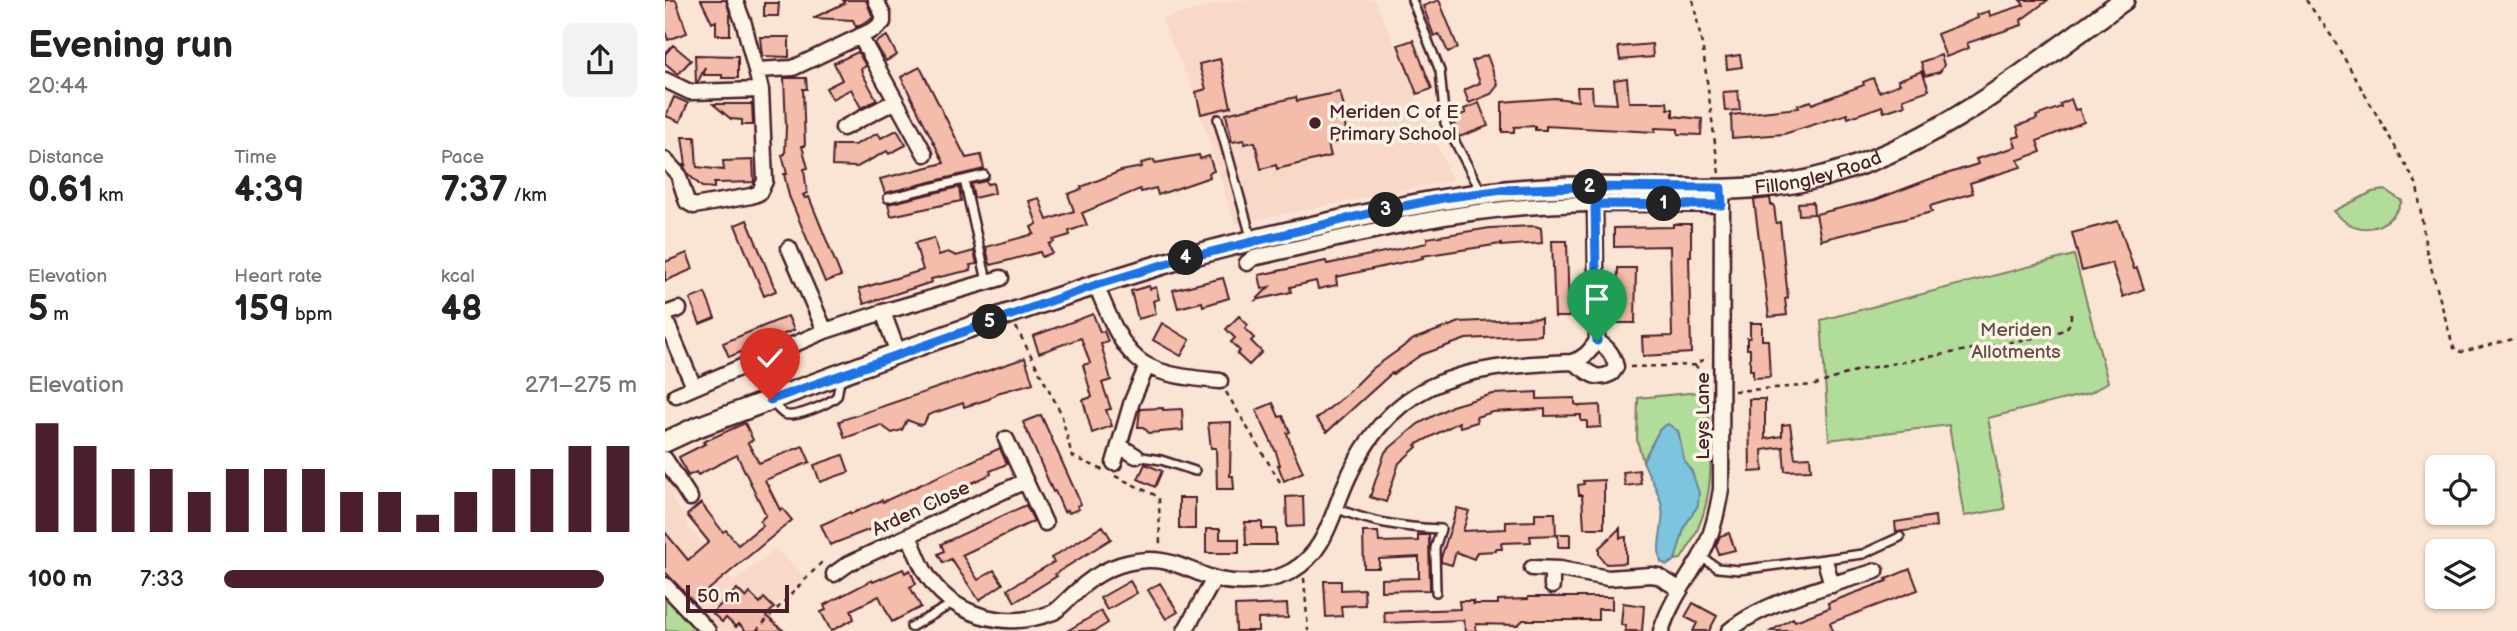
<!DOCTYPE html>
<html lang="en">
<head>
<meta charset="utf-8">
<style>
	body { margin:0; font-family:"Balsamiq Sans",sans-serif; background:#f2f2f2; color:#222; height:100vh; display:flex; flex-direction:column; font-size:26px; white-space:nowrap }
	* { box-sizing:border-box; margin:0 }
	p { font-size:23px; color:#767676 }
	.icon { flex:none; width:38px; height:38px; fill:none; stroke:currentColor; stroke-width:2; stroke-linecap:round; stroke-linejoin:round }
	.map { position:relative; flex:1; overflow:hidden }
	.details { display:flex; flex-direction:column; background:#fff; width:665px }
	.details>* { flex:none }
	.controls { position:absolute; left:1760px; top:455px; display:grid; gap:14px }
	.controls a { display:grid; place-items:center; width:70px; height:70px; border-radius:10px; background:#fff; box-shadow:0 2px 5px #0004; font-size:35px }
	.scale { position:absolute; left:21px; bottom:18px; width:103px; box-sizing:border-box; padding-left:7px; border:4px solid #4a1f2b; border-top:0; font-size:19px; line-height:24px; white-space:nowrap; color:#4a1f2b; -webkit-text-stroke:5px #fcf5e5; paint-order:stroke }
	.pin { position:absolute; display:grid; place-items:center; width:60px; height:60px; color:#fff; margin:-72px -30px; border-radius:50% 50% 50% 0; rotate:-45deg; box-shadow:0 0 7px #0007 }
	.pin .icon { rotate:45deg }
	.km { position:absolute; width:35px; height:35px; margin:-18px; border-radius:50%; background:#222; color:#fff; font-size:19px; line-height:35px; text-align:center }
	.round { display:grid; place-items:center; flex:none; width:74px; height:74px; border-radius:10px; background:#f2f2f2 }
	.head { display:flex; align-items:center; justify-content:space-between; height:119px; padding:0 28px }
	h1 { font-size:38px; font-weight:600; line-height:52px }
	.metrics { display:grid; grid-template-columns:repeat(3,1fr); gap:10px; height:119px; padding:7px 28px }
	.metrics div { display:grid; align-content:center }
	.metrics b { font-size:35px; font-weight:600 }
	.metrics small { font-size:19px; font-weight:400 }
	.metrics p { font-size:19px }
	.chart { height:196px; padding:14px 28px }
	.chart p { display:flex; justify-content:space-between }
	.chart svg { width:100%; height:126px; margin-top:7px; stroke:#4a1f2b; stroke-width:6 }
	ul { padding:0 28px; list-style:none; font-size:23px }
	li { display:grid; grid-template-columns:112px 84px 1fr; align-items:center; height:52px }
	li i { height:18px; border-radius:9px; background:#4a1f2b }
	main { display:flex; flex:1; min-height:0 }
	.map>svg:first-child { display:block }
	.built { fill:#f8d8c7 }
	.green { fill:#b2dc9a; stroke:#7e7e62; stroke-width:2 }
	.water { fill:#7dc5de; stroke:#698396; stroke-width:2 }
	.building { fill:#f4bcaa; stroke:#4a1f2b; stroke-width:2 }
	.lines { fill:none; stroke-linecap:round; stroke-linejoin:round }
	.lane-casing { stroke:#4a1f2b; stroke-width:12 }
	.street-casing { stroke:#4a1f2b; stroke-width:19 }
	.secondary-casing { stroke:#4a1f2b; stroke-width:24 }
	.path { stroke:#4a1f2b; stroke-width:2.5; stroke-dasharray:5 5; stroke-linecap:butt }
	.lane { stroke:#fcf5e5; stroke-width:7 }
	.street { stroke:#fcf5e5; stroke-width:14 }
	.secondary { stroke:#fcf5e5; stroke-width:19 }
	.route-casing { stroke:#fff; stroke-width:14 }
	.route { stroke:#1a73e8; stroke-width:9 }
	.poi-dot { fill:#4a1f2b; stroke:#fcf5e5; stroke-width:2.5 }
	.labels { text-anchor:middle; dominant-baseline:central; stroke-width:7; stroke-linejoin:round; paint-order:stroke }
	.poi-label { font-size:19px; fill:#4a1f2b; stroke:#fcf5e5; text-anchor:start }
	.street-label { font-size:19px; fill:#4a1f2b; stroke:#fcf5e5 }
	.park-label { font-size:19px; fill:#644e47; stroke:#fcf5e5 }
</style>
</head>
<body>
<main>
<section class="details">
<div class="head"><div><h1>Evening run</h1><p>20:44</p></div><a class="round"><svg class="icon" aria-label="share" viewBox="0 0 24 24"><path d="M12 15V3M7 8l5-5 5 5M5 13v7h14v-7"/></svg></a></div>
<div class="metrics">
<div><p>Distance</p><b>0.61<small> km</small></b></div>
<div><p>Time</p><b>4:39</b></div>
<div><p>Pace</p><b>7:37<small> /km</small></b></div>
</div>
<div class="metrics">
<div><p>Elevation</p><b>5<small> m</small></b></div>
<div><p>Heart rate</p><b>159<small> bpm</small></b></div>
<div><p>kcal</p><b>48</b></div>
</div>
<div class="chart"><p><span>Elevation</span>271–275 m</p>
<svg viewBox="0 0 160 44" preserveAspectRatio="none"><path d="M5 44V6M15 44V14M25 44V22M35 44V22M45 44V30M55 44V22M65 44V22M75 44V22M85 44V30M95 44V30M105 44V38M115 44V30M125 44V22M135 44V22M145 44V14M155 44V14"/></svg>
</div>
<ul>
<li><b>100 m</b>7:33<i style="width:92%"></i></li>
</ul>
</section>
<div class="map">
<svg width="1852" height="631" viewBox="0 0 1852 631">
	<rect width="100%" height="100%" fill="#fae4d3"/>
	<filter id="ink" filterUnits="userSpaceOnUse"><feTurbulence type="fractalNoise" baseFrequency=".0143" numOctaves="2"/><feDisplacementMap in="SourceGraphic" scale="14" xChannelSelector="R" yChannelSelector="G"/><feConvolveMatrix kernelMatrix="1 2 1 2 8 2 1 2 1" color-interpolation-filters="sRGB"/></filter>
	<g filter="url(#ink)">
		<path class="built" d="M569 0H710L787 180 570 224 527 87 496 19Z
			M0 469 16 490 6 498 20 516 22 526 69 582 110 549 107 545 139 577 86 631H57L27 604 0 572Z"/>
		<path class="green" d="M1720 190 1737 201C1728 223 1705 236 1682 223 1678 221 1673 215 1669 211L1707 192Z
			M1409 255 1443 382 1425 393 1323 418 1340 509 1299 516 1284 425 1164 440 1156 320Z
			M1043 391C1045 455 1055 504 1016 559L1010 560 1019 526 1033 505 1027 472 1019 460 1013 431 995 429 978 461 972 440 973 398Z
			M0 595 33 631 0 630Z"/>
		<path class="water" d="M1003 424 1013 431 1019 460 1027 472 1034 493 1033 505 1020 526 1010 560 1002 565 996 562C990 543 1000 526 997 507 994 490 984 477 978 461L995 429Z"/>
		<path class="building" d="M0 0H11L22 33 3 40 0 31Z
			M36 0H61L65 14V35H51V21L47 23Z
			M178 0H201L208 18 191 27 188 20 148 18 180 3Z
			M774 0 793 48 783 52 776 37 773 34 769 36 758 6Z
			M1355 0H1383L1356 20 1357 25 1302 43 1304 48 1281 57 1272 34 1313 18 1312 15 1324 11 1325 16 1359 5Z
			M99 3H114L113 16H99Z
			M222 36 232 55 221 61 210 43Z
			M95 37H124V57L97 56Z
			M748 40 767 89 752 94 733 45Z
			M987 44 988 57 955 60 953 47Z
			M8 45 26 60 13 74 0 63V54Z
			M193 52 201 66 196 69 197 73 212 100 196 108 186 89 167 99 161 88 177 80 169 63Z
			M30 55 73 56V78H57V75H39L40 67 33 82H31Z
			M822 55 833 85 826 94 804 103 799 90 815 83 807 61Z
			M1075 55 1077 67 1062 69 1061 57Z
			M1276 55 1279 65 1275 72 1260 76 1256 62Z
			M555 59 566 107 536 114 531 92 541 89 534 64Z
			M255 67 301 158 316 155 319 169 220 193 215 179 279 163 236 77Z
			M1257 71 1264 90 1238 99 1240 105 1219 112 1217 106 1183 118 1182 114 1119 134 1067 138 1066 115 1134 108 1133 105 1146 101 1147 104 1199 85 1198 82 1208 78 1214 92 1235 84 1233 80Z
			M119 78H141L142 89H138L140 146H137L143 168 139 169 142 193 138 195 140 198 144 197 176 276 160 282 124 196 119 174H122L117 155 120 154 121 126Z
			M962 78 964 102H1002L1003 109H1008V116L1037 119 1036 135 1013 134V129L990 128V132L881 126V130H870V126L849 127V132H837V102L890 98 913 101 912 87H927L928 103 952 104 949 80Z
			M1073 91 1075 110 1060 111 1058 92Z
			M675 92 680 111 677 112 683 139 663 144 666 156 612 169 611 165 596 169 590 142 579 144V140L567 142 561 114 631 97 632 101Z
			M9 97 23 103 15 122 1 116Z
			M1406 99 1410 110 1414 109 1419 122 1372 141 1376 152 1353 160 1356 167 1305 183 1308 193 1265 206 1267 212 1156 240 1151 214 1210 200 1265 179 1313 164 1311 159 1351 147 1348 138 1355 136 1352 126 1372 119 1371 116 1396 107 1395 104Z
			M814 103 823 126 794 137 787 118 801 113 799 109Z
			M48 104H87L88 125H77V120L66 119Z
			M232 130 241 145 224 154 222 151 192 167 167 166 168 145H190L213 133 216 138Z
			M17 137H30L32 167 59 170 58 161 88 160 89 182 53 183H49V188L37 187 24 175 18 165H21Z
			M534 155 535 159 544 156 549 171 544 173 545 177 493 195 491 188 476 192 475 189 417 213 422 225 404 231 405 235 388 240 389 242 384 244 387 253 377 257 375 252 326 265 324 261 321 247 369 234 366 227 372 224 364 201 374 198 382 220 409 211 403 194 417 189 416 187 456 171 477 167 476 163 489 160 490 163Z
			M321 181 322 184 328 183 330 193 309 198 306 184Z
			M294 187 296 201 226 216 223 204Z
			M1105 198 1106 205H1109L1111 223 1115 222 1123 298 1120 299 1122 315 1104 317 1089 200Z
			M1148 202 1149 214 1134 215 1133 203Z
			M82 220 111 291 99 296 70 225Z
			M1453 221 1469 269 1472 268 1479 289 1458 297 1447 263 1417 271 1407 233Z
			M1008 224H1026V256H1024L1026 353 978 356 977 337 1007 336 1005 246 949 247V228L1008 227Z
			M870 226 876 228 877 243 836 246V244L757 256 758 258 671 277 672 285 653 289 651 281 625 287 626 292 591 300 604 287 597 289 594 275 661 261 662 264 762 243V238L825 228Z
			M269 238 274 255 283 252 291 256 309 251 312 264 305 265 306 270 266 279 267 282 199 304 194 289 258 270 250 243Z
			M887 241H902L904 317H890Z
			M22 253 28 269 0 281V262Z
			M953 268H971L970 323H951Z
			M558 278 564 298 538 306 537 302 513 308 508 290Z
			M484 286 485 289 491 287 494 299 488 301 491 314 473 319 466 291Z
			M40 293 50 318 35 324 25 299Z
			M428 314 435 332 439 331 443 342 436 344 446 380 437 383 446 409 441 410 447 426 427 433 418 400 427 397 418 365 425 363 416 338 374 353 368 336Z
			M123 316 129 330 64 357 58 343Z
			M574 316 583 325 580 329 589 338 586 341 597 352 584 365 572 354 575 351 566 342 570 338 561 329Z
			M876 318V335L801 339 756 355 728 374 727 373 662 432 651 419 682 394 707 369 749 339 795 322Z
			M497 323 525 340 516 356 488 340Z
			M1085 323H1097V340H1103L1105 377 1088 378V370H1085V349H1082V338H1085Z
			M360 358 368 383 332 393 324 399 299 407 298 403 263 415 259 424 255 425 242 420 237 430 227 433 216 425 180 438 174 421Z
			M872 392V399L910 398V404L915 406 935 405 936 427 922 428V421H916V415L880 416V409L828 412 811 417 812 422 795 427 794 422 750 445 752 447 734 463 721 502 705 497 720 452 753 424 787 406 828 394Z
			M1084 399H1100V439L1117 436V425L1125 424 1130 458 1145 457 1146 470 1120 471 1118 447 1097 450 1098 471 1085 472Z
			M608 403 614 417 618 416 625 432 622 433 626 445 638 472 619 481 613 465H615L611 452 591 410Z
			M498 408V410L517 409 518 430 484 433 478 427H473L475 409Z
			M376 415 416 504 412 506 414 509 404 513 403 510 399 512 390 491 388 492 358 422Z
			M566 422 565 476H568L569 489H552L551 448H546L543 423Z
			M80 423 88 440 83 443 94 463 138 446 145 462 100 480 115 510 117 508 127 520 29 602 0 572V532L23 560 44 542 22 515 36 503 58 532 61 530 73 545 98 525 95 521 101 515 72 455 33 475 31 472 23 476 14 457 40 444 38 442Z
			M335 448 342 464 325 471 326 474 229 520 165 545 156 525 185 512 186 514 217 500 218 502Z
			M178 455 184 472 155 482 149 465Z
			M480 464 497 471 490 487 473 479Z
			M974 470 976 484 960 486 958 472Z
			M939 480V528H919L917 495H914L913 485 919 484 918 481Z
			M638 496 639 526 622 527 621 497Z
			M514 498H530V529H514Z
			M361 505 369 521 297 555 313 580 329 570 338 584 314 600 286 559 278 563 273 554 279 551 276 544Z
			M792 508 804 511 798 531 841 529V522L870 521V513H890L891 535 865 536 866 542 836 543 837 549H831V551L812 552 809 559 791 552 787 565 776 562V558Z
			M1270 516 1271 527 1231 532 1230 522Z
			M580 522H597V529H611V545H581Z
			M438 526 446 539 390 574 392 576 350 602 343 589 389 562 386 558Z
			M955 528V538L961 537V563L941 564 934 555V548Z
			M541 529H555V539H574V553H541Z
			M698 532H713L714 542 753 541V535H764L765 590 716 591V579L754 578V557L714 559V568H699Z
			M1064 533 1070 550 1054 554 1051 546 1055 536Z
			M893 534H905V547H893Z
			M238 569 240 573 245 570 251 584 245 587 256 607 227 622 214 596 186 610 189 619 166 631 156 612 161 610 159 605 207 580 208 582Z
			M1245 569 1253 590 1165 623 1168 631H1106L1128 618 1130 621 1164 608 1163 603 1222 581 1221 579Z
			M465 581 472 593 442 610 435 598Z
			M659 581H676V590L699 589 700 605 676 606 677 616 661 617Z
			M495 583 513 612 501 619 483 590Z
			M72 589 81 598 85 593 95 603 99 598 109 608 101 616 119 631H81L74 624 71 627 61 618 57 622 47 613Z
			M863 597H947V609H933V620H858L853 625 811 624V631H801L798 620 720 623 719 612 795 609 794 601H808V604H833V600L863 599Z
			M958 603 979 606 977 631H960L961 626 956 625Z
			M1028 603 1052 616 1044 631H1028L1032 623 1020 617Z
			M622 604 623 618 593 619V631H571L570 606Z
			M436 611 443 623 430 631H402Z"/>
		<g class="lines">
			<defs>
				<path id="lane" d="M747 0 775 71 780 123 816 191
					M553 119 586 237
					M299 180 322 281
					M223 198 319 175
					M106 402C110 405 114 411 119 414 129 419 164 404 172 396L176 376
					M471 456 496 460 530 471
					M671 508C703 522 741 528 776 529L770 548 771 592
					M1036 557 1053 568 1074 570 1198 554 1235 537
					M246 627 287 604"/>
				<path id="street" d="M195 36 260 154
					M92 70 128 68 210 29 218 22V15L211 0
					M0 80 25 92 96 90
					M178 128 231 101
					M0 160 13 174 22 202 29 206 86 196 94 193 100 181 96 90 79 24 70 0
					M124 248 160 331
					M582 263 588 258C678 238 768 214 860 207 925 202 992 204 1057 205
					M431 285C463 363 469 373 555 381
					M218 312 233 353
					M0 314 14 309
					M0 319 29 387
					M907 362C923 369 928 383 947 373L951 367C948 354 943 348 932 341
					M11 395 160 331 218 312 336 278
					M341 439 380 523
					M455 446 471 456
					M0 459 25 498
					M449 463 467 401 482 366
					M244 536C249 547 253 559 259 570 285 616 340 631 389 612 397 606 404 598 412 591 432 572 456 561 483 560 505 559 525 570 544 577 569 586 605 583 627 571 656 554 664 526 675 497 720 380 792 366 907 362 920 358 925 351 932 341L930 204
					M1161 564 1167 585
					M867 568 895 569 943 578 986 575 993 576 1014 589
					M887 569V586
					M169 574 183 564 360 481
					M0 585 43 631
					M520 631 549 579
					M996 631C1005 603 1020 583 1035 558 1047 536 1052 513 1056 489L1057 196
					M1064 631C1099 601 1167 585 1211 571"/>
				<g id="secondary">
					<path id="s1" d="M0 442 30 428C189 369 349 308 512 260 577 241 645 227 712 212 780 198 846 187 916 187 995 186 1081 198 1159 176 1272 146 1365 67 1459 0"/>
				</g>
			</defs>
			<use href="#lane" class="lane-casing"/>
			<use href="#street" class="street-casing"/>
			<use href="#secondary" class="secondary-casing"/>
			<path class="path" d="M1028 0 1038 50 1054 174
				M1641 0 1667 37 1752 185 1761 249 1788 346 1791 351 1797 352 1852 338
				M351 327 396 413 407 456 438 470
				M1029 365 1044 376
				M965 367 1029 365 1043 357
				M1069 391 1150 385 1193 370 1379 336C1398 330 1407 332 1406 310
				M561 392 615 482
				M450 476 494 497 495 546
				M639 578 643 631
				M91 631 156 563H159"/>
			<use href="#lane" class="lane"/>
			<use href="#street" class="street"/>
			<use href="#secondary" class="secondary"/>
		</g>
	</g>
	<g class="lines" filter="url(#ink)">
		<defs>
			<path id="route" d="M105 400 431 285 517 259 710 212 778 198 838 190 912 187 1056 188 1057 205 930 204 932 341"/>
		</defs>
		<use href="#route" class="route-casing"/>
		<use href="#route" class="route"/>
	</g>
	<circle class="poi-dot" cx="650" cy="123" r="7"/>
	<g class="labels">
		<g class="poi-label">
			<text x="664" y="112">Meriden C of E<tspan x="664" dy="22">Primary School</tspan></text>
		</g>
		<g class="street-label">
			<text stroke="none"><textPath href="#s1" startOffset="1194">Fillongley Road</textPath></text>
			<text transform="translate(1038 416) rotate(-90)">Leys Lane</text>
			<text transform="translate(256 509) rotate(-25)">Arden Close</text>
		</g>
		<g class="park-label">
			<text x="1351" y="330">Meriden<tspan x="1351" dy="22">Allotments</tspan></text>
		</g>
	</g>
</svg>
<div class="controls">
<a><svg class="icon" aria-label="locate" viewBox="0 0 24 24"><circle cx="12" cy="12" r="6"/><path d="M12 2v4M12 18v4M2 12h4M18 12h4"/></svg></a>
<a><svg class="icon" aria-label="layers" viewBox="0 0 24 24"><path d="M12 4l9 5-9 5-9-5zM3 14l9 5 9-5"/></svg></a>
</div>
<div class="scale">50 m</div>
<div class="pin" style="left:932px;top:341px;background:#1e9e55"><svg class="icon" aria-label="arrive" viewBox="0 0 24 24"><path d="M6 21V4h12l-3 4 3 4H6"/></svg></div>
<div class="pin" style="left:105px;top:400px;background:#d93025"><svg class="icon" aria-label="check" viewBox="0 0 24 24"><path d="M5 12l5 5 9-10"/></svg></div>
<b class="km" style="left:999px;top:204px">1</b>
<b class="km" style="left:925px;top:187px">2</b>
<b class="km" style="left:721px;top:210px">3</b>
<b class="km" style="left:521px;top:258px">4</b>
<b class="km" style="left:325px;top:322px">5</b>
</div>
</main>
</body>
</html>
